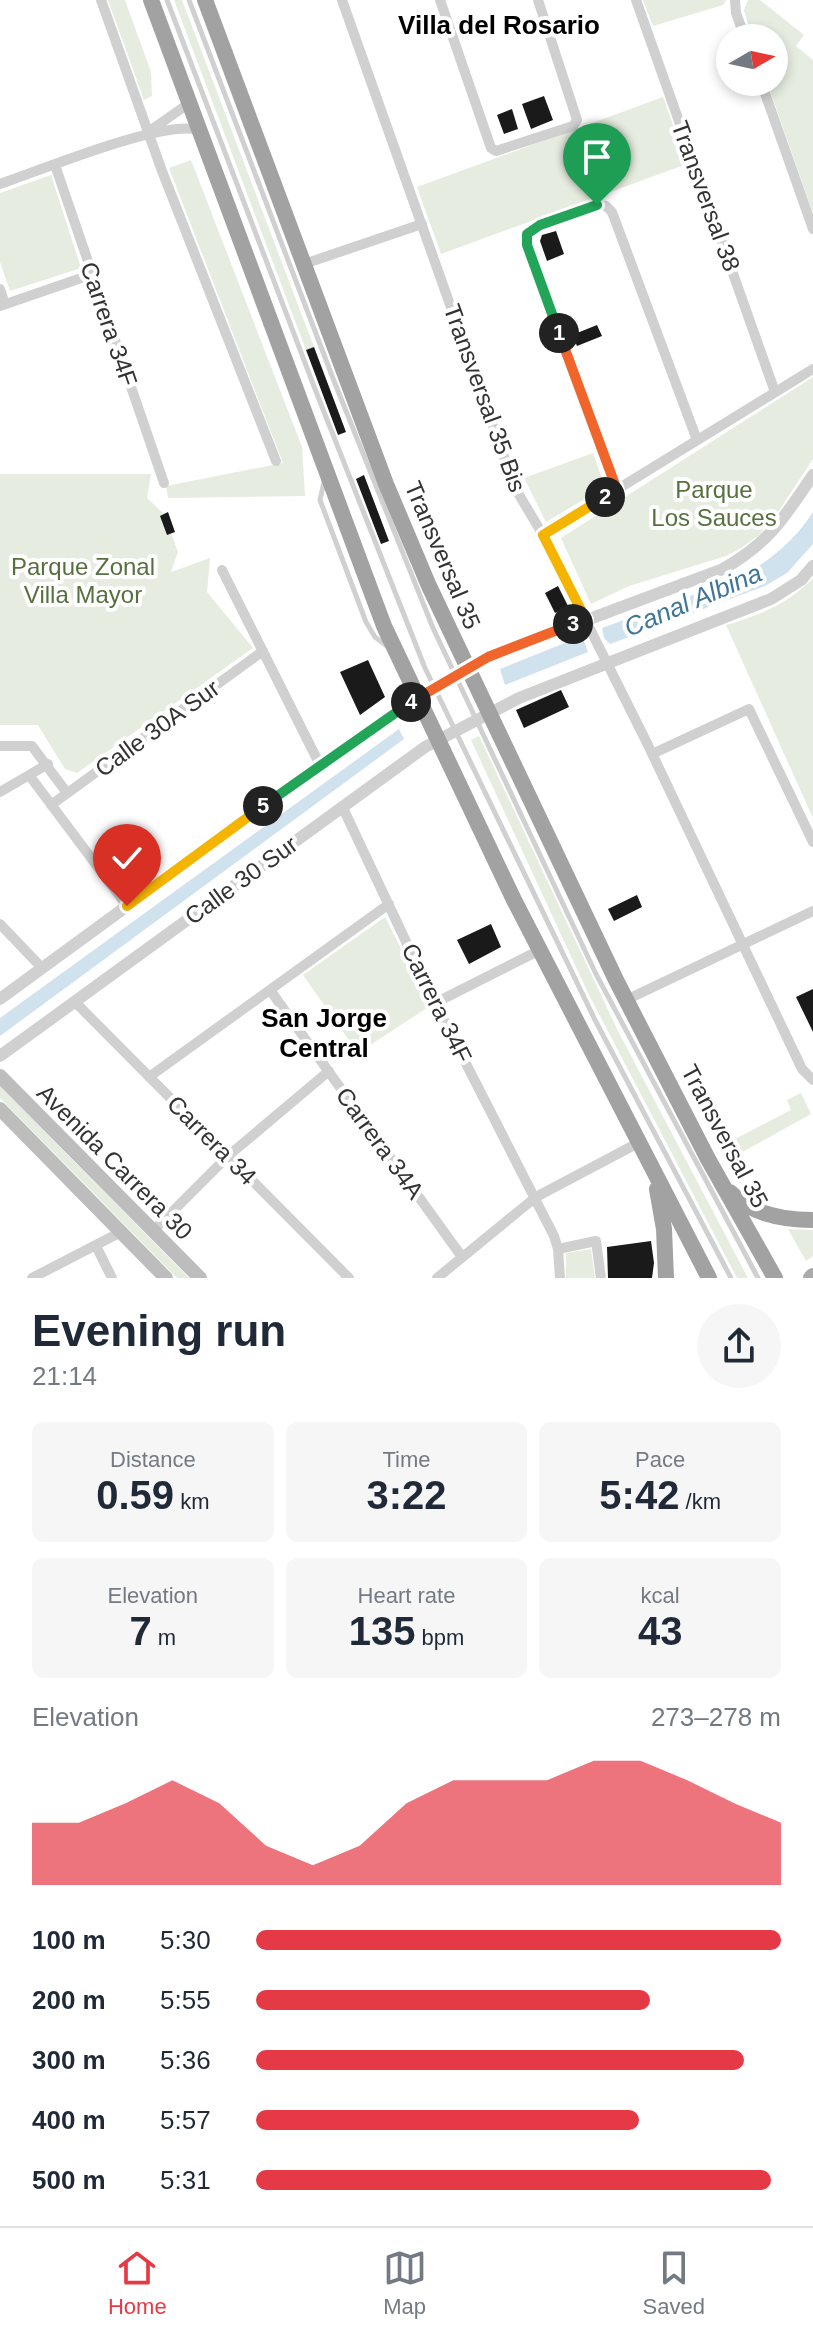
<!DOCTYPE html>
<html lang="en">
<head>
<meta charset="utf-8">
<style>
	body { margin:0; font-family:Helvetica,sans-serif; background:#f6f6f7; color:#1f2937; height:100vh; display:flex; flex-direction:column; font-size:30px; white-space:nowrap }
	* { box-sizing:border-box; margin:0 }
	p { font-size:26px; color:#747a83 }
	.icon { flex:none; width:44px; height:44px; fill:none; stroke:currentColor; stroke-width:2; stroke-linecap:round; stroke-linejoin:round }
	.map { position:relative; height:1278px; overflow:hidden }
	.panel { display:flex; flex-direction:column; background:#fff; flex:1 }
	.panel>* { flex:none }
	.needle { width:52px; rotate:81deg }
	.tools { position:absolute; left:716px; top:24px; display:grid; gap:16px }
	.tools a { display:grid; place-items:center; width:72px; height:72px; border-radius:50%; background:#fff; box-shadow:0 4px 12px #0003; font-size:40px }
	.pin { position:absolute; display:grid; place-items:center; width:68px; height:68px; color:#fff; margin:-82px -34px; border-radius:50% 50% 50% 0; rotate:-45deg; box-shadow:0 0 8px #0007 }
	.pin .icon { rotate:45deg }
	.km { position:absolute; width:40px; height:40px; margin:-20px; border-radius:50%; background:#222; color:#fff; font-size:22px; line-height:40px; text-align:center }
	.round { display:grid; place-items:center; flex:none; width:84px; height:84px; border-radius:42px; background:#f6f6f7 }
	.headline { display:flex; align-items:center; justify-content:space-between; height:136px; padding:0 32px }
	h1 { font-size:44px; font-weight:600; line-height:60px }
	.stats { display:grid; grid-template-columns:repeat(3,1fr); gap:12px; height:136px; padding:8px 32px }
	.stats div { display:grid; align-content:center; border-radius:12px; background:#f6f6f7; text-align:center }
	.stats b { font-size:40px; font-weight:600 }
	.stats small { font-size:22px; font-weight:400 }
	.stats p { font-size:22px }
	.chart { height:224px; padding:16px 32px }
	.chart p { display:flex; justify-content:space-between }
	.chart svg { width:100%; height:144px; margin-top:8px; fill:#e63946; opacity:.7 }
	ul { padding:0 32px; list-style:none; font-size:26px }
	li { display:grid; grid-template-columns:128px 96px 1fr; align-items:center; height:60px }
	li i { height:20px; border-radius:10px; background:#e63946 }
	.dock { display:flex; justify-content:space-around; align-items:center; height:112px; border-top:2px solid #e0e1e3; background:#fff; font-size:22px; color:#747a83 }
	.dock a { display:grid; justify-items:center; gap:4px }
	.dock .active { color:#e63946 }
	.map>svg:first-child { display:block }
	.green { fill:#e6ecdf }
	.water { fill:#cfe2ee }
	.building { fill:#1a1a1a }
	.lines { fill:none; stroke-linecap:round; stroke-linejoin:round }
	.service { stroke:#d0d0d0; stroke-width:5 }
	.minor { stroke:#d0d0d0; stroke-width:10 }
	.tertiary { stroke:#d0d0d0; stroke-width:12 }
	.secondary { stroke:#bdbdbd; stroke-width:14 }
	.primary { stroke:#ababab; stroke-width:16 }
	.trunk { stroke:#a2a2a2; stroke-width:16 }
	.split-1-casing { stroke:#fff; stroke-width:16 }
	.split-2-casing { stroke:#fff; stroke-width:16 }
	.split-3-casing { stroke:#fff; stroke-width:16 }
	.split-4-casing { stroke:#fff; stroke-width:16 }
	.split-5-casing { stroke:#fff; stroke-width:16 }
	.split-6-casing { stroke:#fff; stroke-width:16 }
	.split-1 { stroke:#22a559; stroke-width:10 }
	.split-2 { stroke:#f0652b; stroke-width:10 }
	.split-3 { stroke:#f5b400; stroke-width:10 }
	.split-4 { stroke:#f0652b; stroke-width:10 }
	.split-5 { stroke:#22a559; stroke-width:10 }
	.split-6 { stroke:#f5b400; stroke-width:10 }
	.labels { text-anchor:middle; dominant-baseline:central; stroke-width:8; stroke-linejoin:round; paint-order:stroke }
	.street-label { font-size:24px; fill:#333; stroke:#fff }
	.park-label { font-size:24px; fill:#56703f; stroke:#fff }
	.neighbourhood-label { font-size:26px; font-weight:bold; fill:#000; stroke:#fff }
	.water-label { font-size:26px; font-style:italic; fill:#3f7597; stroke:#fff }
</style>
</head>
<body>
<div class="map">
<svg width="813" height="1278" viewBox="0 0 813 1278">
	<rect width="100%" height="100%" fill="#fff"/>
	<path class="green" d="M108 0H125L151 72 152 96 144 100Z
		M174 0H182L314 347 306 350Z
		M643 0H726L723 5 653 26Z
		M748 0H760L804 35 796 46 813 60V213L767 82H774V38H752L744 10Z
		M663 97 687 164 441 254 417 187Z
		M191 160 302 447 305 496 168 498 166 486 283 463 169 168Z
		M51 175 81 268 10 291 0 262V193Z
		M813 377V459L778 512 759 535 741 548 726 556 629 586 591 604 561 538Z
		M593 453 605 487 546 522 524 478Z
		M0 474H151L147 498 164 514 178 552 171 572 210 558 207 592 253 648 77 773 65 769 38 725H0Z
		M813 578V818L726 625C758 616 790 603 813 578Z
		M479 736 618 1031 748 1278H737L588 993 471 740Z
		M385 917 430 1006 358 1053 303 975Z
		M0 1086 189 1278H177L0 1098Z
		M801 1093 811 1114 737 1155 729 1142 791 1110 787 1100Z
		M788 1229 813 1230V1256L806 1261Z
		M591 1249 595 1278H566V1253Z"/>
	<path class="water" d="M813 512V544L787 573 765 586 610 644 604 638 602 628 737 579C768 562 794 542 813 512Z
		M582 636 588 652 505 685 500 669Z
		M399 729 404 739 0 1036V1018Z"/>
	<path class="building" d="M544 96 553 120 531 129 522 104Z
		M512 109 518 129 504 134 497 115Z
		M556 231 564 254 547 261 540 241 542 235Z
		M597 325 602 336 577 346 572 335Z
		M314 347 346 432 338 435 306 350Z
		M364 475 389 541 381 544 356 479Z
		M168 512 175 532 167 535 160 516Z
		M558 586 568 606 555 613 545 593Z
		M368 660 385 697 360 715 340 672Z
		M561 690 569 707 524 728 516 710Z
		M637 895 642 907 614 921 608 909Z
		M491 924 501 947 469 964 457 940Z
		M813 989V1032L796 997Z
		M651 1241 654 1263 652 1278H608L607 1247Z"/>
	<g class="lines">
		<path class="service" d="M167 0 315 389 425 668 595 1020 731 1278
			M189 0 334 381 433 628 596 974 758 1278
			M324 482 320 500 366 622 375 637 387 646"/>
		<path class="minor" d="M101 0 162 171 276 461
			M342 0 515 488 543 535 648 745 802 1069 813 1080
			M440 0 491 148 496 151 573 126 577 120 538 0
			M636 0 775 392
			M735 0 736 13 745 38
			M761 82 813 229
			M148 132 188 104
			M55 165 164 483
			M0 184C39 171 164 119 198 130
			M304 264 422 224
			M0 289 5 304
			M0 306 93 274
			M617 490 527 245V234L532 229 597 205 606 206 612 212 697 440
			M543 535 813 369
			M222 570 320 765
			M0 746H32L67 793
			M652 754 749 709 813 842
			M29 775 127 906
			M0 792 48 764
			M51 805 263 651
			M342 806 435 1003 554 1236 558 1249 560 1278
			M0 924 42 968
			M270 990 462 1257
			M626 1000 813 911
			M75 1002 349 1278
			M435 1003 540 950
			M149 1077 389 904
			M153 1231 228 1156 329 1071
			M96 1246 112 1278
			M558 1249 596 1241 601 1278
			M32 1278 121 1232
			M437 1278 536 1197 640 1142"/>
		<path class="tertiary" d="M0 999 320 765 434 687 488 657 723 569C769 543 784 518 813 475
			M0 1056 425 747 519 698 771 599 801 580 813 566"/>
		<path class="secondary" d="M0 1076 200 1278
			M0 1109 166 1278"/>
		<path class="primary" d="M811 1278 813 1276"/>
		<path class="trunk" d="M151 0 384 626 514 900 709 1278
			M205 0 386 484 429 586 616 980 708 1159 775 1278
			M657 1189 664 1229 666 1278
			M730 1192C751 1214 783 1220 813 1220"/>
	</g>
	<g class="lines">
		<defs>
			<path id="split-1" d="M559 333 527 245V234L540 225 597 205"/>
			<path id="split-2" d="M559 333 617 490 605 497"/>
			<path id="split-3" d="M573 624 586 620 543 535 605 497"/>
			<path id="split-4" d="M411 702 488 657 573 624"/>
			<path id="split-5" d="M263 806 411 702"/>
			<path id="split-6" d="M127 906 263 806"/>
		</defs>
		<use href="#split-1" class="split-1-casing"/>
		<use href="#split-2" class="split-2-casing"/>
		<use href="#split-3" class="split-3-casing"/>
		<use href="#split-4" class="split-4-casing"/>
		<use href="#split-5" class="split-5-casing"/>
		<use href="#split-6" class="split-6-casing"/>
		<use href="#split-1" class="split-1"/>
		<use href="#split-2" class="split-2"/>
		<use href="#split-3" class="split-3"/>
		<use href="#split-4" class="split-4"/>
		<use href="#split-5" class="split-5"/>
		<use href="#split-6" class="split-6"/>
	</g>
	<g class="labels">
		<g class="street-label">
			<text transform="translate(706 196) rotate(70)">Transversal 38</text>
			<text transform="translate(109 324) rotate(71)">Carrera 34F</text>
			<text transform="translate(485 398) rotate(70)">Transversal 35 Bis</text>
			<text transform="translate(443 555) rotate(67)">Transversal 35</text>
			<text transform="translate(157 728) rotate(-36)">Calle 30A Sur</text>
			<text transform="translate(241 880) rotate(-36)">Calle 30 Sur</text>
			<text transform="translate(437 1003) rotate(64)">Carrera 34F</text>
			<text transform="translate(725 1136) rotate(62)">Transversal 35</text>
			<text transform="translate(212 1140) rotate(45)">Carrera 34</text>
			<text transform="translate(380 1143) rotate(54)">Carrera 34A</text>
			<text transform="translate(115 1162) rotate(45)">Avenida Carrera 30</text>
		</g>
		<g class="park-label">
			<text x="714" y="489">Parque<tspan x="714" dy="28">Los Sauces</tspan></text>
			<text x="83" y="566">Parque Zonal<tspan x="83" dy="28">Villa Mayor</tspan></text>
		</g>
		<g class="neighbourhood-label">
			<text x="499" y="25">Villa del Rosario</text>
			<text x="324" y="1018">San Jorge<tspan x="324" dy="30">Central</tspan></text>
		</g>
		<g class="water-label">
			<text transform="translate(693 600) rotate(-23)">Canal Albina</text>
		</g>
	</g>
</svg>
<div class="tools">
<a><svg class="needle" viewBox="-14 -14 28 28"><path d="M0-13l5 13h-10z" fill="#e53935"/><path d="M0 13l5-13h-10z" fill="#747a83"/></svg></a>
</div>
<div class="pin" style="left:597px;top:205px;background:#1e9e55"><svg class="icon" aria-label="arrive" viewBox="0 0 24 24"><path d="M6 21V4h12l-3 4 3 4H6"/></svg></div>
<div class="pin" style="left:127px;top:906px;background:#d93025"><svg class="icon" aria-label="check" viewBox="0 0 24 24"><path d="M5 12l5 5 9-10"/></svg></div>
<b class="km" style="left:559px;top:333px">1</b>
<b class="km" style="left:605px;top:497px">2</b>
<b class="km" style="left:573px;top:624px">3</b>
<b class="km" style="left:411px;top:702px">4</b>
<b class="km" style="left:263px;top:806px">5</b>
</div>
<section class="panel">
<div class="headline"><div><h1>Evening run</h1><p>21:14</p></div><a class="round"><svg class="icon" aria-label="share" viewBox="0 0 24 24"><path d="M12 15V3M7 8l5-5 5 5M5 13v7h14v-7"/></svg></a></div>
<div class="stats">
<div><p>Distance</p><b>0.59<small> km</small></b></div>
<div><p>Time</p><b>3:22</b></div>
<div><p>Pace</p><b>5:42<small> /km</small></b></div>
</div>
<div class="stats">
<div><p>Elevation</p><b>7<small> m</small></b></div>
<div><p>Heart rate</p><b>135<small> bpm</small></b></div>
<div><p>kcal</p><b>43</b></div>
</div>
<div class="chart"><p><span>Elevation</span>273–278 m</p>
<svg viewBox="0 0 160 44" preserveAspectRatio="none"><path d="M0 44V25L10 25L20 19L30 12L40 19L50 32L60 38L70 32L80 19L90 12L100 12L110 12L120 6L130 6L140 12L150 19L160 25V44z"/></svg>
</div>
<ul>
<li><b>100 m</b>5:30<i style="width:100%"></i></li>
<li><b>200 m</b>5:55<i style="width:75%"></i></li>
<li><b>300 m</b>5:36<i style="width:93%"></i></li>
<li><b>400 m</b>5:57<i style="width:73%"></i></li>
<li><b>500 m</b>5:31<i style="width:98%"></i></li>
</ul>
</section>
<nav class="dock">
<a class="active"><svg class="icon" aria-label="home" viewBox="0 0 24 24"><path d="M3 11l9-7 9 7M6 9v11h12V9"/></svg>Home</a>
<a><svg class="icon" aria-label="map" viewBox="0 0 24 24"><path d="M3 6l6-2 6 2 6-2v14l-6 2-6-2-6 2zM9 4v14M15 6v14"/></svg>Map</a>
<a><svg class="icon" aria-label="saved" viewBox="0 0 24 24"><path d="M7 4h10v16l-5-4-5 4z"/></svg>Saved</a>
</nav>
</body>
</html>
